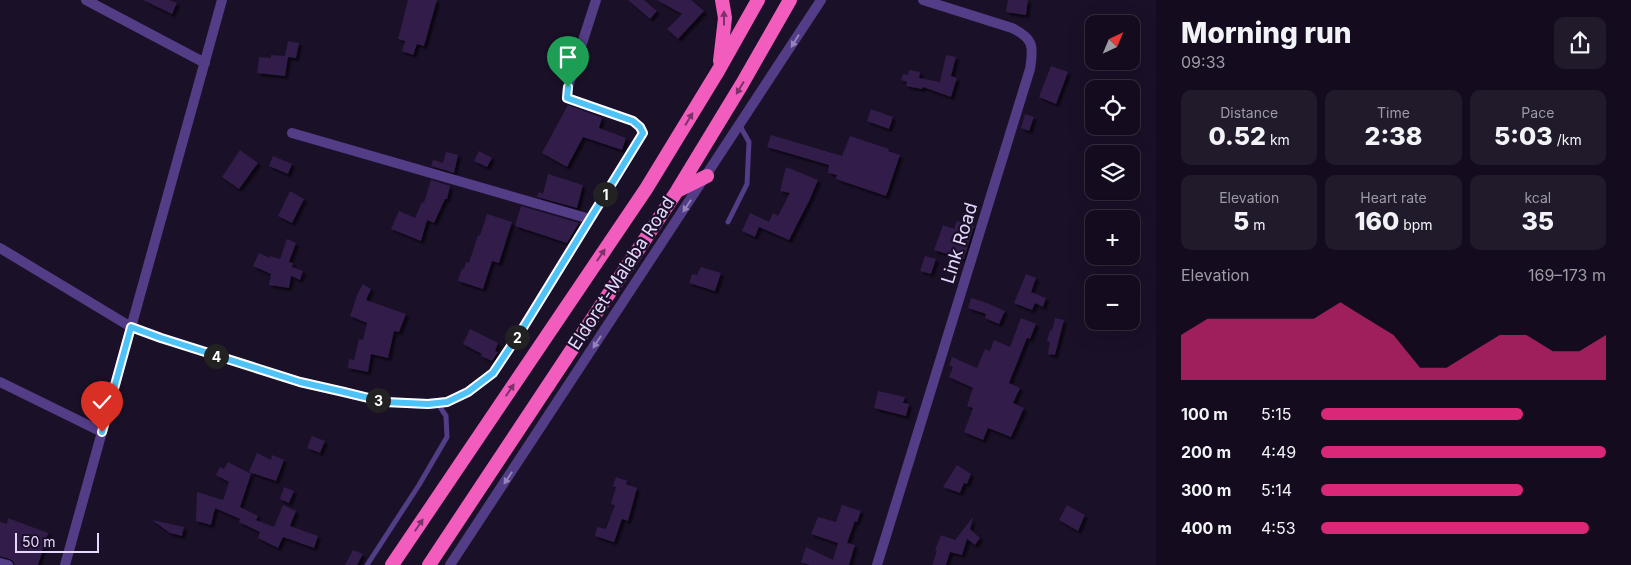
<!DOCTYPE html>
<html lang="en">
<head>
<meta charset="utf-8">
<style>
	body { margin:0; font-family:Inter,sans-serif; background:#211a2b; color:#f1f3f6; height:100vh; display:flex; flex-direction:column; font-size:19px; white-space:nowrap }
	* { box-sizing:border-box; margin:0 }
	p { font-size:16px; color:#9d9ba4 }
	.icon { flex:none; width:28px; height:28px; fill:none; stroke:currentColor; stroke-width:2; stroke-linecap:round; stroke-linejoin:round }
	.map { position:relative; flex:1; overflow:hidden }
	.panel { display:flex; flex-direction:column; background:#140c1e; width:475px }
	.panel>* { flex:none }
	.needle { width:32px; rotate:44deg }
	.controls { position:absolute; left:1085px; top:15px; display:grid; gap:10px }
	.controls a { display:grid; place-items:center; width:55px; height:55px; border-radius:10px; background:#140c1e; box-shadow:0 5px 20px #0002,0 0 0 1px #332c3c; font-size:25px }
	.scale { position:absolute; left:15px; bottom:12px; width:84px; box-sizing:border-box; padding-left:5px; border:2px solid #e6d8fe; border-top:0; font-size:14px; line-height:18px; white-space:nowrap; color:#e6d8fe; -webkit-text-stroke:4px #1a1028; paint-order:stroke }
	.pin { position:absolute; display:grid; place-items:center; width:42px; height:42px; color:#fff; margin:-51px -21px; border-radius:50% 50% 50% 0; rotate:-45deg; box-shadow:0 0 5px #0007 }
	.pin .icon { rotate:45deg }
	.km { position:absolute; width:25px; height:25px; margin:-12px; border-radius:50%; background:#222; color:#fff; font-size:14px; line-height:25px; text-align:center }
	.round { display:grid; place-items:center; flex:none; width:52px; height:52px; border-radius:10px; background:#211a2b }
	.head { display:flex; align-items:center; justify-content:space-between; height:85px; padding:0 25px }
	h1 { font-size:28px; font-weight:800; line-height:38px }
	.figures { display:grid; grid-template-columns:repeat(3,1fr); gap:8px; height:85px; padding:5px 25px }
	.figures div { display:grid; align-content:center; border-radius:10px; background:#211a2b; text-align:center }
	.figures b { font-size:25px; font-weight:800 }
	.figures small { font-size:14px; font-weight:400 }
	.figures p { font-size:14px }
	.chart { height:140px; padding:10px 25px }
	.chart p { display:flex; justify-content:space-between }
	.chart svg { width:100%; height:90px; margin-top:5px; fill:#db2777; opacity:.7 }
	ul { padding:0 25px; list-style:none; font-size:16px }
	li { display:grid; grid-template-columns:80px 60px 1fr; align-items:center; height:38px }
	li i { height:12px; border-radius:6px; background:#db2777 }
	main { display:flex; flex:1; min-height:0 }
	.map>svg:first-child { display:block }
	.building { fill:#311d48; filter:url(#shadow) }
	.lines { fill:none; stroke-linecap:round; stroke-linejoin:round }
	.service { stroke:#523d86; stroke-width:5 }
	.minor { stroke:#523d86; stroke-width:10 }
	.trunk { stroke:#f25cbc; stroke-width:14 }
	.oneway { fill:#7b326b }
	.oneway2 { fill:#9583bc }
	.route-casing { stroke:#fff; stroke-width:10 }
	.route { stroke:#4fc3f7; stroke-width:6 }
	.labels { text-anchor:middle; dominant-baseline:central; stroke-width:4.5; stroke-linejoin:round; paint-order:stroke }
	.street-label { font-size:18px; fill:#e6d8fe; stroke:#1a1028 }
</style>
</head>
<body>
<main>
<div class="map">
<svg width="1156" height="565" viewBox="0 0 1156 565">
	<defs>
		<filter id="shadow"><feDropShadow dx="3" dy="3" stdDeviation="1" flood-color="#0009"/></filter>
	</defs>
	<rect width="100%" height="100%" fill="#1a1028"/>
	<path class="building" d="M143 0H169L177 3 172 14Z
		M408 0H437L424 46 417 44 413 55 402 51 405 41 398 39Z
		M628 0H644L657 11 650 19Z
		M657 0H691L704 11 678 39 667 29 682 14Z
		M1008 0H1028L1026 15 1006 12Z
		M288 41 299 43 296 58 288 57 285 76 257 73 259 57 271 58V55L285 56Z
		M946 55 956 57 951 76 957 78 951 97 923 87 922 89 906 86 907 82 901 80 903 74 908 75 909 70 920 72 919 78 940 82Z
		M1051 66 1068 72 1056 104 1039 97Z
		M568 105 602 118 599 128 626 138 622 150 583 137 567 167 542 153Z
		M871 109 893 117 889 129 867 121Z
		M1025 114 1034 117 1029 131 1021 128Z
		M771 135 842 156 850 136 889 149 888 151 900 155 886 196 836 179 837 175 828 173 829 165 767 147Z
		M240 150 258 163 239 189 222 177Z
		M479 151 492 158 487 167 474 161Z
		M446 152 458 155 454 173 431 166 433 160 443 163Z
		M273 156 292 164 288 174 269 166Z
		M786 167 818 180 810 199 789 240 759 227 755 237 742 231 750 213 769 222 773 213 778 216 790 193 780 191Z
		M548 174 583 185 577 208 537 197 539 192 543 194Z
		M431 180 450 186 447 199H445L434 223 427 220 421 241 391 229 399 211 415 218 422 202 424 203Z
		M290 191 304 199 292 223 278 216Z
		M521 206 579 223 567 243 515 226Z
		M487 214 512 222 499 263 492 261 483 289 458 281 462 268 464 269 466 262 469 263 478 235 480 236Z
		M957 221 974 226 964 259 934 250 943 225 954 229Z
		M287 239 296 243 289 262 293 263 292 267 303 271 300 280 291 276 289 288 269 285 271 274 253 266 259 253 270 258V256L280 259Z
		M925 256 936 259 931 274 920 271Z
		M701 267 721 273 715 291 689 283 692 274 697 275Z
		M1026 274 1036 278 1031 292 1046 298 1043 307 1035 303 1032 310 1014 303Z
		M363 284 371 289 366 300 406 314 399 332 394 331 388 358 371 354 368 372 348 368 349 359 354 360 359 339 363 340 367 323 350 316 358 293Z
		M971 298 987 303 1005 311 999 324 985 318 986 314 968 308Z
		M1021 318 1036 324 1030 339 1027 338 1009 383 1020 388 1013 403 1024 408 1011 437 988 428 983 440 964 432 973 408 967 406 973 388 949 377 953 367 949 365 952 357 977 368 985 349 990 351 994 340 1010 347Z
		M1055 318 1064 320 1055 355 1048 354 1050 342 1047 341 1050 330 1052 331Z
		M470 329 498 343 495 351 498 352 492 361 481 356 482 354 463 344Z
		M878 391 905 397 903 403 909 404 906 416 874 408Z
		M312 436 325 441 320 453 307 448Z
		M257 453 271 460 272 455 284 460 276 481 249 472Z
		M228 462 251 474 240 507 258 516 256 520 274 527 283 505 296 511 290 526 318 536 314 548 283 537 278 548 258 538 260 532 239 522 240 519 215 508 211 525 196 521 197 492 223 500 229 482 216 475 220 467 224 469Z
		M957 465 971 474 967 484 964 483 960 493 943 487Z
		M616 477 627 481 626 484 637 488 628 521 622 519 614 542 595 536 597 527 606 529 615 505 611 504 616 487 613 486Z
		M284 487 294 491 289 503 280 499Z
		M842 505 861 511 857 522 855 521 847 543 855 545 849 565H809L801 562 806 547 833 560 838 543 811 534 818 517 836 522Z
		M1067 505 1085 515 1078 531 1059 520Z
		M973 517 970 529 980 538 975 545 967 539 962 555 950 552 946 565H932L937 551 935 550 941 535 955 540Z
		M8 518 48 533 38 565H15L12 560 0 556V522L7 524Z
		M152 520 184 527 182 536 170 533Z
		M353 550 363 554 357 565H345Z"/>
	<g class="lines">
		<path class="service" d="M728 222 747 184 749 142 740 126
			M367 565 419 485 447 437 446 416 438 404"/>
		<path class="minor" d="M86 0 205 63
			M292 133 590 219
			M0 248 131 327 161 338 300 382 385 402 428 404 447 402 468 392 493 373 521 331 643 133 640 127 633 121 567 98 568 87 596 0
			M0 382 102 432
			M0 563 8 565
			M65 565 222 0
			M450 565 821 0
			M877 565 1030 69C1034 46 1033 38 1012 28L923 0"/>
		<path class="trunk" d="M720 61 725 18 722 0
			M677 191 707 176
			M392 565 646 189 718 71 758 0
			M429 565 677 191 742 84 790 0"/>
	</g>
	<defs><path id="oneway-solid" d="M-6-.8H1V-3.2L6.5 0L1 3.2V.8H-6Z" transform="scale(1.25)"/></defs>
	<g class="oneway">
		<use href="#oneway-solid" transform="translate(724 18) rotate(-90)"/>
		<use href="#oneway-solid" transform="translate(740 88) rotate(121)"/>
		<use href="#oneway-solid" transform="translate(689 119) rotate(-59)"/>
		<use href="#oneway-solid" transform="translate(601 255) rotate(-56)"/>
		<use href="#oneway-solid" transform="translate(510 390) rotate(-56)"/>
		<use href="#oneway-solid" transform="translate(419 525) rotate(-56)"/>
	</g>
	<g class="oneway2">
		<use href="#oneway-solid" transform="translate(795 41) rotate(122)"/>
		<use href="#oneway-solid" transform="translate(687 206) rotate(123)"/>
		<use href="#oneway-solid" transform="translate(597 342) rotate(123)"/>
		<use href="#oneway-solid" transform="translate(508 478) rotate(123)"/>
	</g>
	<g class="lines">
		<defs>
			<path id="route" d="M102 432 131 327 161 338 300 382 344 392 385 402 428 404 447 402 468 392 493 373 521 331 643 133 640 127 633 121 567 98 568 87"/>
		</defs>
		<use href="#route" class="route-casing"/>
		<use href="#route" class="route"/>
	</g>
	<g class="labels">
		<g class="street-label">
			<text transform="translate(959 243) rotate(-73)">Link Road</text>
			<text transform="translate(621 273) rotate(-57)">Eldoret-Malaba Road</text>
		</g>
	</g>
</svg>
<div class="controls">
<a><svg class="needle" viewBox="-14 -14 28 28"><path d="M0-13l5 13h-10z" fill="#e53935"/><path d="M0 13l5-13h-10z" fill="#9d9ba4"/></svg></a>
<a><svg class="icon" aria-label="locate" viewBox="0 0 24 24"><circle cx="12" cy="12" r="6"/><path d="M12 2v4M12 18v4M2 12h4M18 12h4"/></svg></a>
<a><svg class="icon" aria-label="layers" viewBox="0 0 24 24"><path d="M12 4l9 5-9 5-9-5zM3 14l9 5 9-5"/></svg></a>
<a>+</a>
<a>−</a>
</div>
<div class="scale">50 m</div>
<div class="pin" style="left:568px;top:87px;background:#1e9e55"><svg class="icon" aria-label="arrive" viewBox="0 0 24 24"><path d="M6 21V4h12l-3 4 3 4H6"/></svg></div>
<div class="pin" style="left:102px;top:432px;background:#d93025"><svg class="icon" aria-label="check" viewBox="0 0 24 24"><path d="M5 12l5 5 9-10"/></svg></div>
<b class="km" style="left:605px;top:194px">1</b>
<b class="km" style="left:517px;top:337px">2</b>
<b class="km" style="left:378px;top:400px">3</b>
<b class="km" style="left:216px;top:356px">4</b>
</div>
<section class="panel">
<div class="head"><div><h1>Morning run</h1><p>09:33</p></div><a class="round"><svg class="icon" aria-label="share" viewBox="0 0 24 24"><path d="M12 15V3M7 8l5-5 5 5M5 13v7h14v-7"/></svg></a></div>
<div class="figures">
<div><p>Distance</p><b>0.52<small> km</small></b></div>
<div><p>Time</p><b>2:38</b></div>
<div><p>Pace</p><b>5:03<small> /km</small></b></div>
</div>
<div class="figures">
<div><p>Elevation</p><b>5<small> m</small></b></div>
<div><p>Heart rate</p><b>160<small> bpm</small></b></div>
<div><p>kcal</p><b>35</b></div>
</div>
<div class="chart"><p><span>Elevation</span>169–173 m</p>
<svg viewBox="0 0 160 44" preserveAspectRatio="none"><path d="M0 44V22L10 14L20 14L30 14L40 14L50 14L60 6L70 14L80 22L90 38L100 38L110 30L120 22L130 22L140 30L150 30L160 22V44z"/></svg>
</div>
<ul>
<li><b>100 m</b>5:15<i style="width:71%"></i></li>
<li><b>200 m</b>4:49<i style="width:100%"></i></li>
<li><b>300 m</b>5:14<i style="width:71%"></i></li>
<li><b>400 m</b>4:53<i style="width:94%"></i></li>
</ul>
</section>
</main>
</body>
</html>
